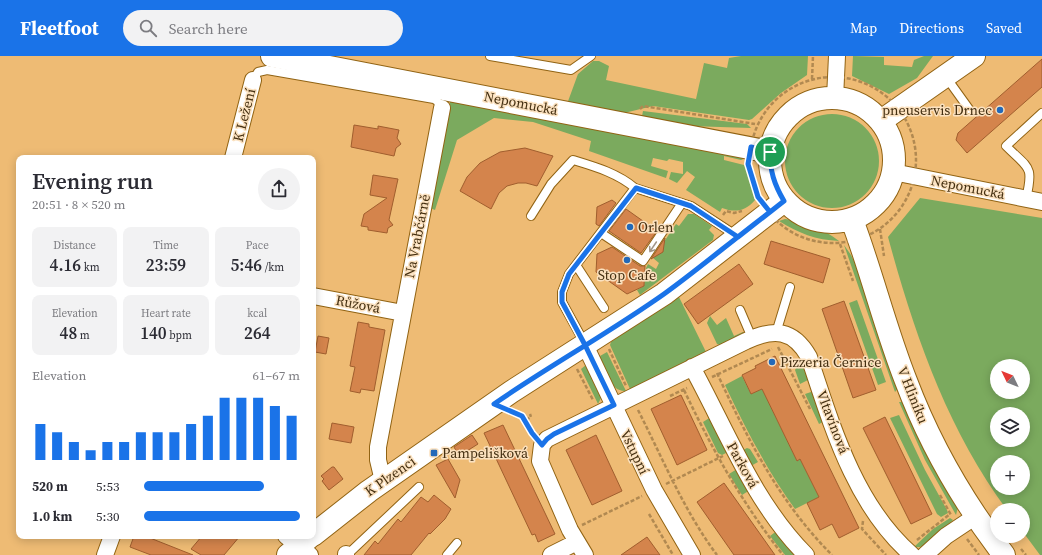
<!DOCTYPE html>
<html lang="en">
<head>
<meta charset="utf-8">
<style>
	body { margin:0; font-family:"Source Serif 4",serif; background:#f2f2f3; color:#2b2b33; height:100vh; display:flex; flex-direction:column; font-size:15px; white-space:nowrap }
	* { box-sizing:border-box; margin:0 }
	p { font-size:13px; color:#7c7c81 }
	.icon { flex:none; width:22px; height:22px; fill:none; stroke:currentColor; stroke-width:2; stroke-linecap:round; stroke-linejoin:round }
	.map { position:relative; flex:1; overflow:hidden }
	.drawer { position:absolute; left:16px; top:99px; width:300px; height:384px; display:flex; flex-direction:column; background:#fff; border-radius:8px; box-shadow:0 2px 10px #0003 }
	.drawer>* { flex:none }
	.needle { width:26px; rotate:313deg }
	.fabs { position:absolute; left:990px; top:303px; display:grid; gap:8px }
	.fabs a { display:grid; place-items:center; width:40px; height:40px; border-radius:50%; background:#fff; box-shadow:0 2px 10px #0003; font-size:20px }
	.pin { position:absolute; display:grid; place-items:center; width:34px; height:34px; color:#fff; margin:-17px; border:2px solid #fff; border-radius:50%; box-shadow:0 1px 4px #0007 }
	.round { display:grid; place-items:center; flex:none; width:42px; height:42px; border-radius:21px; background:#f2f2f3 }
	.headline { display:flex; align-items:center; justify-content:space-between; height:68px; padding:0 16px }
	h1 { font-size:22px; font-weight:600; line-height:30px }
	.figures { display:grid; grid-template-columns:repeat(3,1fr); gap:6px; height:68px; padding:4px 16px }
	.figures div { display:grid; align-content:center; border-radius:8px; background:#f2f2f3; text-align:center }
	.figures b { font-size:17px; font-weight:600 }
	.figures small { font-size:11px; font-weight:400 }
	.figures p { font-size:11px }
	.chart { height:112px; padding:8px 16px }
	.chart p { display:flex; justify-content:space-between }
	.chart svg { width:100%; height:72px; margin-top:4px; stroke:#1a73e8; stroke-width:6 }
	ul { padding:0 16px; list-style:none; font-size:13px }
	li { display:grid; grid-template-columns:64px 48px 1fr; align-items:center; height:30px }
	li i { height:10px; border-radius:5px; background:#1a73e8 }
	header { display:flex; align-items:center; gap:24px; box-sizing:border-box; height:56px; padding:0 20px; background:#1a73e8; color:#fff }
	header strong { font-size:19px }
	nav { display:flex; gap:22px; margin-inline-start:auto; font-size:14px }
	.search { width:280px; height:36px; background:#f2f2f3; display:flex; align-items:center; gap:10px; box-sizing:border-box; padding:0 14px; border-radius:22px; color:#7c7c81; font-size:15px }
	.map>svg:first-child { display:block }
	.green { fill:#7baa5e; fill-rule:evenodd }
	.building { fill:#d4844c; stroke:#a05e2e }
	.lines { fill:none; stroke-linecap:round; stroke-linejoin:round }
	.lane-casing { stroke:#916313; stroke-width:10 }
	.street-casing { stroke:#916313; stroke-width:18 }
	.secondary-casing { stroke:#916313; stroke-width:24 }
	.path { stroke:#b18951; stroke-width:2.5; stroke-dasharray:4 2; stroke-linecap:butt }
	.lane { stroke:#fff; stroke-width:8 }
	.street { stroke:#fff; stroke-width:16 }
	.secondary { stroke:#fff; stroke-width:22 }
	.oneway { stroke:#a29788 }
	.route-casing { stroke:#fff; stroke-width:8 }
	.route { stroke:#1a73e8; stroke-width:5 }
	.poi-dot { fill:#2369b9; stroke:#fbe1bf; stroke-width:1.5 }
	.labels { text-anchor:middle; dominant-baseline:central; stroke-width:3; stroke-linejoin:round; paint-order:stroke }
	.street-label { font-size:14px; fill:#442f11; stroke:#fbe1bf }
	.poi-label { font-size:14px; fill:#442f11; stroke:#fbe1bf; text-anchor:start }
</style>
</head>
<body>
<header>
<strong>Fleetfoot</strong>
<div class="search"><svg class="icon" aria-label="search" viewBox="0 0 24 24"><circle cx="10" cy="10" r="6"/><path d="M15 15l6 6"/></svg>Search here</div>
<nav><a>Map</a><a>Directions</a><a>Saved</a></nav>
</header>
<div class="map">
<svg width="1042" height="499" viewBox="0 0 1042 499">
	<rect width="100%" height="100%" fill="#eebb74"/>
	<path class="green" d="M741 0H808L807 19 781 37 752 63 749 64 653 50 620 58 567 48 578 18 593 5H599L609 10 606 24 696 43 704 7 727 12 729 2Z
		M853 0 884 1V9L912 11 914 4 924 0H933L917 22 889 38 852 20Z
		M451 41 746 102 741 104 724 100V104L744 109 747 112 755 144C746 155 735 157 722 152L720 156 686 134 695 121 687 115 677 127 669 123 671 116 683 118V106L669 103 667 105 653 102 651 110 668 115 666 122 589 95 591 85 533 66 494 62 457 84 435 154 430 152Z
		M643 55 747 68 751 72 689 70 642 60Z
		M785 105a47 47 0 1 1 94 0a47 47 0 1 1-94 0Z
		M920 142 1042 162V499H1040L1023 476V454H1007C947 373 914 277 888 181ZM997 310H1023V336H997ZM997 358H1023V384H997ZM997 406H1023V432H997Z
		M688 158H694L712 170 709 174 714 179 713 184 640 239 637 234 644 230 646 212 648 208 656 213 659 207 653 202 676 168 679 170Z
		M785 163C804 165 824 173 839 185 816 184 798 177 779 165Z
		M844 189 851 199 862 221 900 330 895 336Z
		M678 239 706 296 630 333 610 289 611 286Z
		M857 244 886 326 878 329 849 247Z
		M710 260 717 269 726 262 734 280 743 276 745 279 722 290 717 288 707 267Z
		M607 296 626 335C610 336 603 313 600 300Z
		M802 302 810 323 800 328 795 314Z
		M586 309 602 340 598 348 581 313Z
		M742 320 751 338 762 333 797 405 800 403 819 441 795 453C767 414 745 372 725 329Z
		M814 335 825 365 819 368 805 338Z
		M899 346H906L958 451 956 459 925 404Z
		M899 359 925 414 947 454 948 457 941 461 937 458 890 362Z
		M711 361 728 396 722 399 718 397 703 366Z
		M747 392 750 393 758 406 749 411 741 395Z
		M737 413 750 434 742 439 729 418Z
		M950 462 953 464C944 475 928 494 914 491L933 473Z
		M778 474 796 496 793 499H785L770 480Z"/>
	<path class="building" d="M1042 3V31L967 97 956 84 958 77Z
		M354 69 378 73V70L399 74 397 82 401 88 396 92 394 100 351 91Z
		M525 92 553 100 537 130 526 127H518L507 130 499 137 491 153 460 135 467 121 480 107 500 96Z
		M373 119 398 123 389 164 393 169 388 172 387 177 368 174V171L361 170 364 158 387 142 370 139Z
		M612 144 616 147 599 170 596 168 597 151Z
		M626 153 657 175 641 197 609 175Z
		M665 182 663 196 651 203Z
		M771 185 830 203 823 227 764 208Z
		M612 191 640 210H645L644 230 627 238 596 216 597 198Z
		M739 208 753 228 698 268 684 248Z
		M844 245 876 334 853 342 822 253Z
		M358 266 369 268V271L385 274 374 335 361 333 360 337 350 335 355 311 350 310Z
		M318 280 329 282 326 298 315 296Z
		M775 300 859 472 839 482 832 468 820 474 807 447 819 441 800 403 797 405 762 333 751 338 742 319 756 312 755 310Z
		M681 339 707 394 677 409 651 353Z
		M885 361 932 458 911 468 863 372Z
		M332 367 354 371 351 387 329 383Z
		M503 369 555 478 538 486 535 478 532 479 484 377Z
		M472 379 478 388 459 400 454 391Z
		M596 379 622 435 592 449 566 394Z
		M448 403 460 424 455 442 436 409Z
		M332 411H334L343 423 329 434 322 425 324 423 321 420Z
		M724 427 775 499H734L697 446Z
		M434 439 451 453 445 463 430 478 429 477 411 499H364L375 485 378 488 398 463 401 466 421 441 428 446Z
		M134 480H145L193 499H151L130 491Z
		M202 480H240L224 499H201L191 493Z
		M647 481 660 499H621Z"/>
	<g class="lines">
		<defs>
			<path id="lane" d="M490 0 571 14 591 0
				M946 21 969 53
				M253 24 258 16 267 14 434 43 437 45 442 52
				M1026 143C1034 109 1029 113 1006 90L1042 57
				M531 160 551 128 573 104C596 111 617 117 635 132
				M601 177 643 205 682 147
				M576 209 604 252
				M740 254 752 282
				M776 277 790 231
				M585 288 562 246V236L569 218 635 132 691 150 737 180
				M347 499 419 431
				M447 499 457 487"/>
			<path id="street" d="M835 42 837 0
				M233 102 253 24
				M893 116 1042 146
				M313 240 403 257
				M585 289 654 434 692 499
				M692 311C727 375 754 447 806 499
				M383 425 378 404V391L442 52
				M286 480 310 499
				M105 499 112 480
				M346 499V498
				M551 499 577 486
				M585 499 570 474 540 405 542 389 547 383 746 285C774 272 793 273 809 301 832 370 855 450 912 499
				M925 499 946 480 976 460"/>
			<path id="secondary" d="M272 0 770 96
				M770 104a62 62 0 1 1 124 0a62 62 0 1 1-124 0Z
				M881 65 974 0
				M852 164C872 217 885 272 906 325 929 386 964 447 1004 499
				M313 479 369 435 511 336 664 238 784 145
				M288 499 311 480"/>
		</defs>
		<use href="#lane" class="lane-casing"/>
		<use href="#street" class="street-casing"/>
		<use href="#secondary" class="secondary-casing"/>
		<path class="path" d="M750 104a83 83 0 1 1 166 0a83 83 0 1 1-166 0Z
			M812 23 813 0
			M640 53 643 50 755 68
			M723 159 726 155 734 157 742 155
			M880 173 884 200
			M840 188 853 225
			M778 291 810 353
			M609 293 626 330
			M577 313 593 344
			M717 317C748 384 780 447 832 499
			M712 321 772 293
			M684 334C712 393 742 447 783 499
			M670 340 687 332
			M638 354C663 403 684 455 717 499
			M513 356 522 360 533 378
			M526 364 531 361 530 358
			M666 428 723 400
			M940 439 951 459
			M649 458 673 499
			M863 465 862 473 886 499
			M582 469 642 440
			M967 483 979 499
			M917 484 950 458
			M1021 493 1026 499"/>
		<use href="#lane" class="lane"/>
		<use href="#street" class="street"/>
		<use href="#secondary" class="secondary"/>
	</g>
	<defs><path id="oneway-shaft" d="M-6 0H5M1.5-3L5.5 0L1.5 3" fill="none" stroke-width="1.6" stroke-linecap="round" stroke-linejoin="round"/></defs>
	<use class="oneway" href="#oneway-shaft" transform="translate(653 191) rotate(124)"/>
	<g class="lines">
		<defs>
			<path id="route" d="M770 96C770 115 774 128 784 145L770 156C734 183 700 212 664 238 609 277 549 310 494 348L522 360 532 377 542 389 547 383 554 378 614 349 585 289 562 246V236L569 218 636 132 691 150 738 181 770 156 758 141 748 108 751 91 770 96"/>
		</defs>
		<use href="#route" class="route-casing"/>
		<use href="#route" class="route"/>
	</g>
	<g class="poi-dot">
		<circle cx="1000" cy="54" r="4"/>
		<circle cx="630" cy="171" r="4"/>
		<circle cx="627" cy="204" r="4"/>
		<circle cx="772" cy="306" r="4"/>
		<rect x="430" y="393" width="8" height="8" rx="2"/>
	</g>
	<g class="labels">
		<g class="street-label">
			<text transform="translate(521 47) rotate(11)">Nepomucká</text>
			<text transform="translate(244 59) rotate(-76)">K Ležení</text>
			<text transform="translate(968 131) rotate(11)">Nepomucká</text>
			<text transform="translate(417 180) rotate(-79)">Na Vrabčárně</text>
			<text transform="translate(358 248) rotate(11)">Růžová</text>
			<text transform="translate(913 339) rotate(68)">V Hliníku</text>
			<text transform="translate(833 366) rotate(69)">Vltavínová</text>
			<text transform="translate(635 396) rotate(64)">Vstupní</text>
			<text transform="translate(743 409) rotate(61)">Parková</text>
			<text transform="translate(390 420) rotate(-35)">K Plzenci</text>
		</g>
		<g class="poi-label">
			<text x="992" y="54" text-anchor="end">pneuservis Drnec</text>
			<text x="638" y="171">Orlen</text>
			<text x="627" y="219" text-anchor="middle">Stop Cafe</text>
			<text x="780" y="306">Pizzeria Černice</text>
			<text x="442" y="397">Pampelišková</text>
		</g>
	</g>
</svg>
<div class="fabs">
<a><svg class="needle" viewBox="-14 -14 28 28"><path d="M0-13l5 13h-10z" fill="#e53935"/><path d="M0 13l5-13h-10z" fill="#7c7c81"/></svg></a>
<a><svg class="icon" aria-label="layers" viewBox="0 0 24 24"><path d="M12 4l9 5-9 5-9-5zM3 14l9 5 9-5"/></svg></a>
<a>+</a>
<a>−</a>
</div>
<div class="pin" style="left:770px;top:96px;background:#1e9e55"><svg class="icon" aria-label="arrive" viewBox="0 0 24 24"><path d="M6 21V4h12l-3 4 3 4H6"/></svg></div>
<section class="drawer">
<div class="headline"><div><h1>Evening run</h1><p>20:51 · 8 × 520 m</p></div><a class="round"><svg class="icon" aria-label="share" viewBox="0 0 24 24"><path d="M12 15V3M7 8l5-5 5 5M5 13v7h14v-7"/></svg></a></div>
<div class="figures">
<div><p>Distance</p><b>4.16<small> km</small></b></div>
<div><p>Time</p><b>23:59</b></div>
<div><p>Pace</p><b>5:46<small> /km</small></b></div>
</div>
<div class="figures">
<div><p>Elevation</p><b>48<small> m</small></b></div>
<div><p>Heart rate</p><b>140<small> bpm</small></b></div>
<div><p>kcal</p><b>264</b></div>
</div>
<div class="chart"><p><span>Elevation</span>61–67 m</p>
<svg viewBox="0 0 160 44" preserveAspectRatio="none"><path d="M5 44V22M15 44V27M25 44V33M35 44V38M45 44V33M55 44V33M65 44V27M75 44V27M85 44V27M95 44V22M105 44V17M115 44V6M125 44V6M135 44V6M145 44V11M155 44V17"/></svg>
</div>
<ul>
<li><b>520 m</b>5:53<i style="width:77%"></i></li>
<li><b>1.0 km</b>5:30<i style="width:100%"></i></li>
</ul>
</section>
</div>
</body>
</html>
